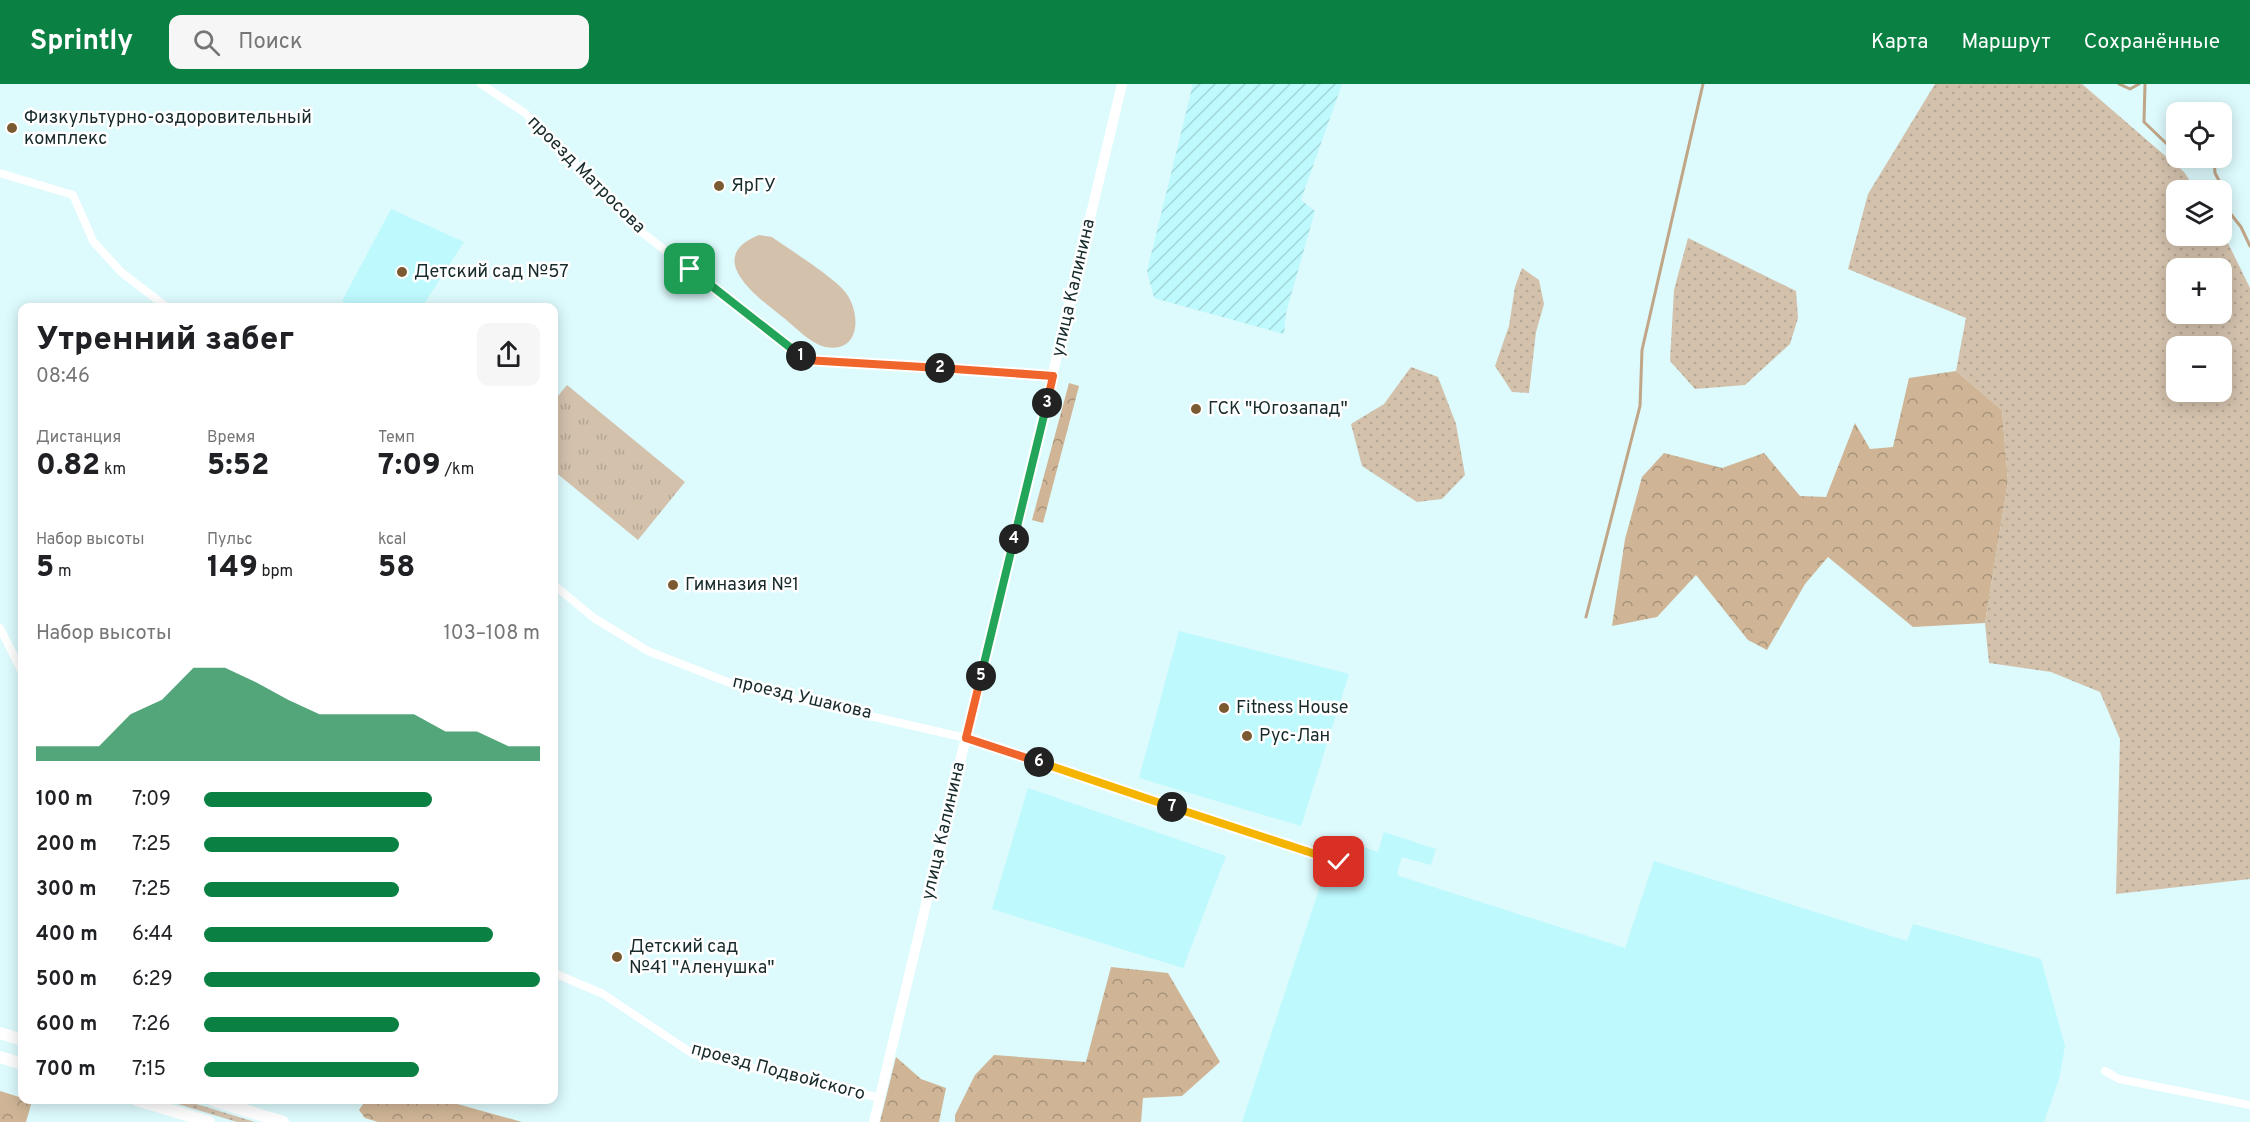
<!DOCTYPE html>
<html lang="ru">
<head>
<meta charset="utf-8">
<style>
	body { margin:0; font-family:Overpass,sans-serif; background:#f6f6f6; color:#202124; height:100vh; display:flex; flex-direction:column; font-size:22px; white-space:nowrap }
	* { box-sizing:border-box; margin:0 }
	p { font-size:20px; color:#757577 }
	.icon { flex:none; width:33px; height:33px; fill:none; stroke:currentColor; stroke-width:2; stroke-linecap:round; stroke-linejoin:round }
	.map { position:relative; flex:1; overflow:hidden }
	.side { position:absolute; left:18px; top:219px; width:540px; height:801px; display:flex; flex-direction:column; background:#fff; border-radius:12px; box-shadow:0 3px 15px #0003 }
	.side>* { flex:none }
	.tools { position:absolute; left:2166px; top:18px; display:grid; gap:12px }
	.tools a { display:grid; place-items:center; width:66px; height:66px; border-radius:12px; background:#fff; box-shadow:0 3px 15px #0003; font-size:30px }
	.pin { position:absolute; display:grid; place-items:center; width:51px; height:51px; color:#fff; margin:-26px; border-radius:12px; box-shadow:0 3px 9px #0006 }
	.km { position:absolute; width:30px; height:30px; margin:-15px; border-radius:50%; background:#222; color:#fff; font-size:16px; line-height:30px; text-align:center }
	.round { display:grid; place-items:center; flex:none; width:63px; height:63px; border-radius:12px; background:#f6f6f6 }
	.head { display:flex; align-items:center; justify-content:space-between; height:102px; padding:0 18px }
	h1 { font-size:33px; font-weight:800; line-height:45px }
	.stats { display:grid; grid-template-columns:repeat(3,1fr); gap:9px; height:102px; padding:6px 18px }
	.stats div { display:grid; align-content:center }
	.stats b { font-size:30px; font-weight:800 }
	.stats small { font-size:16px; font-weight:400 }
	.stats p { font-size:16px }
	.chart { height:168px; padding:12px 18px }
	.chart p { display:flex; justify-content:space-between }
	.chart svg { width:100%; height:108px; margin-top:6px; fill:#0b8043; opacity:.7 }
	ul { padding:0 18px; list-style:none; font-size:20px }
	li { display:grid; grid-template-columns:96px 72px 1fr; align-items:center; height:45px }
	li i { height:15px; border-radius:8px; background:#0b8043 }
	header { display:flex; align-items:center; gap:36px; box-sizing:border-box; height:84px; padding:0 30px; background:#0b8043; color:#fff }
	header strong { font-size:28px }
	nav { display:flex; gap:33px; margin-inline-start:auto; font-size:21px }
	.search { width:420px; height:54px; background:#f6f6f6; display:flex; align-items:center; gap:15px; box-sizing:border-box; padding:0 21px; border-radius:12px; color:#757577; font-size:22px }
	.map>svg:first-child { display:block }
	.built { fill:#bef9fe }
	.industrial { fill:url(#industrial-furrows) }
	.grass { fill:url(#grass-dots); fill-rule:evenodd }
	.forest { fill:url(#forest-crowns) }
	.park { fill:url(#park-tufts) }
	.pitch { fill:#d3c1ac }
	.lines { fill:none; stroke-linecap:round; stroke-linejoin:round }
	.stream { stroke:#c0a587; stroke-width:3 }
	.street { stroke:#fff; stroke-width:8 }
	.secondary { stroke:#fff; stroke-width:10 }
	.primary { stroke:#fff; stroke-width:12 }
	.split-1-casing { stroke:#fff; stroke-width:12 }
	.split-2-casing { stroke:#fff; stroke-width:12 }
	.split-3-casing { stroke:#fff; stroke-width:12 }
	.split-4-casing { stroke:#fff; stroke-width:12 }
	.split-5-casing { stroke:#fff; stroke-width:12 }
	.split-6-casing { stroke:#fff; stroke-width:12 }
	.split-7-casing { stroke:#fff; stroke-width:12 }
	.split-8-casing { stroke:#fff; stroke-width:12 }
	.split-9-casing { stroke:#fff; stroke-width:12 }
	.split-1 { stroke:#22a559; stroke-width:8 }
	.split-2 { stroke:#f0652b; stroke-width:8 }
	.split-3 { stroke:#f0652b; stroke-width:8 }
	.split-4 { stroke:#22a559; stroke-width:8 }
	.split-5 { stroke:#22a559; stroke-width:8 }
	.split-6 { stroke:#f0652b; stroke-width:8 }
	.split-7 { stroke:#f5b400; stroke-width:8 }
	.split-8 { stroke:#f5b400; stroke-width:8 }
	.split-9 { stroke:#f5b400; stroke-width:8 }
	.poi-dot { fill:#7b5a31; stroke:#fff; stroke-width:2 }
	.labels { text-anchor:middle; dominant-baseline:central; stroke-width:5; stroke-linejoin:round; paint-order:stroke }
	.poi-label { font-size:18px; fill:#172a2c; stroke:#fff; text-anchor:start }
	.street-label { font-size:18px; fill:#172a2c; stroke:#fff }
</style>
</head>
<body>
<header>
<strong>Sprintly</strong>
<div class="search"><svg class="icon" aria-label="search" viewBox="0 0 24 24"><circle cx="10" cy="10" r="6"/><path d="M15 15l6 6"/></svg>Поиск</div>
<nav><a>Карта</a><a>Маршрут</a><a>Сохранённые</a></nav>
</header>
<div class="map">
<svg width="2250" height="1038" viewBox="0 0 2250 1038">
	<defs>
		<pattern id="industrial-furrows" width="10" height="10" patternUnits="userSpaceOnUse" patternTransform="scale(1.5)"><rect width="10" height="10" fill="#bef9fe"/><path d="M-1 1l2-2M0 10L10 0M9 11l2-2" fill="none" stroke="#a3d6da"/></pattern>
		<pattern id="grass-dots" width="8" height="8" patternUnits="userSpaceOnUse" patternTransform="scale(1.5)"><rect width="8" height="8" fill="#d3c1ac"/><path d="M2 2h.1M6 6h.1" fill="none" stroke="#b4a694" stroke-width="1.8" stroke-linecap="round"/></pattern>
		<pattern id="forest-crowns" width="20" height="18" patternUnits="userSpaceOnUse" patternTransform="scale(1.5)"><rect width="20" height="18" fill="#cfb596"/><path d="M2 6a3 3 0 1 1 6 0M12 15a3 3 0 1 1 6 0" fill="none" stroke="#a7937b"/></pattern>
		<pattern id="park-tufts" width="24" height="20" patternUnits="userSpaceOnUse" patternTransform="scale(1.5)"><rect width="24" height="20" fill="#d3c1ac"/><path d="M3 7l-1-3M5 7V3M7 7l1-3M15 17l-1-3M17 17v-4M19 17l1-3" fill="none" stroke="#b4a694"/></pattern>
	</defs>
	<rect width="100%" height="100%" fill="#ddfafc"/>
	<path class="built" d="M391 125 464 158 422 223H351L342 217Z
		M1179 547 1349 590 1301 742 1139 694Z
		M1028 704 1226 772 1183 884 992 825Z
		M1384 748 1436 765 1431 781 1402 773 1397 789 1399 792 1625 864 1654 777 1907 857 1913 840 2041 875 2065 962 2059 995 2044 1038H1242L1336 754 1378 768Z"/>
	<path class="industrial" d="M1193 0H1342L1301 116 1315 127 1286 229 1284 250 1154 214 1147 187Z"/>
	<path class="grass" d="M1935 0H2082L2184 88 2196 106H2176V152H2222V147L2250 204V795L2116 810 2120 655 2100 608 2051 588 1989 579 1985 539 2008 397 2002 326 1956 287 1966 234 1848 185 1868 110ZM2176 184H2222V230H2176ZM2176 262H2222V308H2176Z
		M1688 154 1796 207 1798 234 1790 260 1745 301 1695 305 1670 277 1674 206Z
		M1522 184 1539 196 1544 220 1536 248 1529 309 1512 308 1495 282 1509 242 1515 203Z
		M1411 283 1438 293 1456 340 1465 391 1442 415 1417 418 1362 382 1351 340 1384 320Z
		M165 1016H183L255 1038H237Z"/>
	<path class="forest" d="M1956 287 2002 326 2008 397 1985 539 1913 543 1828 473 1805 500 1767 566 1748 556 1696 491 1657 533 1612 542 1625 455 1642 393 1664 369 1722 384 1764 369 1800 412 1826 413 1855 339 1870 365 1893 363 1909 294Z
		M1069 299 1079 302 1043 439 1032 436Z
		M1111 883 1168 889 1220 978 1182 1012 1143 1014 1141 1038H955V1031L975 991 994 971 1086 978Z
		M896 973 921 995 946 1004 939 1038H880Z
		M0 1007 32 1017 26 1038H0Z
		M366 1016H443L522 1038H378L365 1034 359 1026Z"/>
	<path class="park" d="M567 301 685 398 638 456 554 387V317Z"/>
	<path class="pitch" d="M759 151 772 153C790 166 834 193 846 209 861 229 861 270 825 263 810 259 795 243 784 234 759 214 702 174 759 151Z"/>
	<g class="lines">
		<path class="stream" d="M2119 0 2130 5 2139 0
			M2145 0 2144 38 2169 62 2176 63
			M2214 74 2215 89 2227 112 2230 129 2241 143 2250 162
			M1586 533 1640 322 1642 266 1703 0"/>
		<path class="street" d="M481 0 525 29 643 149 805 276 1053 292
			M0 89 73 111 93 157 121 188 168 224
			M554 501 594 534 648 567 738 602 966 654 1339 778
			M0 544 22 588
			M554 889 603 910 693 970 880 1014
			M2105 987 2119 995 2250 1021"/>
		<path class="secondary" d="M874 1038 1122 0"/>
		<path class="primary" d="M0 949 22 956
			M0 973 22 980
			M137 1016 209 1038
			M212 1016 283 1038"/>
	</g>
	<g class="lines">
		<defs>
			<path id="split-1" d="M690 185 801 272"/>
			<path id="split-2" d="M801 272 805 276 940 284"/>
			<path id="split-3" d="M940 284 1053 292 1047 319"/>
			<path id="split-4" d="M1014 455 1047 319"/>
			<path id="split-5" d="M981 592 1014 455"/>
			<path id="split-6" d="M981 592 966 654 1039 678"/>
			<path id="split-7" d="M1039 678 1172 723"/>
			<path id="split-8" d="M1172 723 1306 767"/>
			<path id="split-9" d="M1306 767 1339 778"/>
		</defs>
		<use href="#split-1" class="split-1-casing"/>
		<use href="#split-2" class="split-2-casing"/>
		<use href="#split-3" class="split-3-casing"/>
		<use href="#split-4" class="split-4-casing"/>
		<use href="#split-5" class="split-5-casing"/>
		<use href="#split-6" class="split-6-casing"/>
		<use href="#split-7" class="split-7-casing"/>
		<use href="#split-8" class="split-8-casing"/>
		<use href="#split-9" class="split-9-casing"/>
		<use href="#split-1" class="split-1"/>
		<use href="#split-2" class="split-2"/>
		<use href="#split-3" class="split-3"/>
		<use href="#split-4" class="split-4"/>
		<use href="#split-5" class="split-5"/>
		<use href="#split-6" class="split-6"/>
		<use href="#split-7" class="split-7"/>
		<use href="#split-8" class="split-8"/>
		<use href="#split-9" class="split-9"/>
	</g>
	<g class="poi-dot">
		<circle cx="12" cy="44" r="6"/>
		<circle cx="719" cy="102" r="6"/>
		<circle cx="402" cy="188" r="6"/>
		<circle cx="1196" cy="325" r="6"/>
		<circle cx="673" cy="501" r="6"/>
		<circle cx="1224" cy="624" r="6"/>
		<circle cx="1247" cy="652" r="6"/>
		<circle cx="617" cy="873" r="6"/>
	</g>
	<g class="labels">
		<g class="poi-label">
			<text x="24" y="34">Физкультурно-оздоровительный<tspan x="24" dy="21">комплекс</tspan></text>
			<text x="731" y="102">ЯрГУ</text>
			<text x="414" y="188">Детский сад №57</text>
			<text x="1208" y="325">ГСК "Югозапад"</text>
			<text x="685" y="501">Гимназия №1</text>
			<text x="1236" y="624">Fitness House</text>
			<text x="1259" y="652">Рус-Лан</text>
			<text x="629" y="863">Детский сад<tspan x="629" dy="21">№41 "Аленушка"</tspan></text>
		</g>
		<g class="street-label">
			<text transform="translate(586 91) rotate(45)">проезд Матросова</text>
			<text transform="translate(1074 204) rotate(-77)">улица Калинина</text>
			<text transform="translate(802 614) rotate(13)">проезд Ушакова</text>
			<text transform="translate(944 747) rotate(-77)">улица Калинина</text>
			<text transform="translate(778 988) rotate(15)">проезд Подвойского</text>
		</g>
	</g>
</svg>
<div class="tools">
<a><svg class="icon" aria-label="locate" viewBox="0 0 24 24"><circle cx="12" cy="12" r="6"/><path d="M12 2v4M12 18v4M2 12h4M18 12h4"/></svg></a>
<a><svg class="icon" aria-label="layers" viewBox="0 0 24 24"><path d="M12 4l9 5-9 5-9-5zM3 14l9 5 9-5"/></svg></a>
<a>+</a>
<a>−</a>
</div>
<div class="pin" style="left:690px;top:185px;background:#1e9e55"><svg class="icon" aria-label="arrive" viewBox="0 0 24 24"><path d="M6 21V4h12l-3 4 3 4H6"/></svg></div>
<div class="pin" style="left:1339px;top:778px;background:#d93025"><svg class="icon" aria-label="check" viewBox="0 0 24 24"><path d="M5 12l5 5 9-10"/></svg></div>
<b class="km" style="left:801px;top:272px">1</b>
<b class="km" style="left:940px;top:284px">2</b>
<b class="km" style="left:1047px;top:319px">3</b>
<b class="km" style="left:1014px;top:455px">4</b>
<b class="km" style="left:981px;top:592px">5</b>
<b class="km" style="left:1039px;top:678px">6</b>
<b class="km" style="left:1172px;top:723px">7</b>
<section class="side">
<div class="head"><div><h1>Утренний забег</h1><p>08:46</p></div><a class="round"><svg class="icon" aria-label="share" viewBox="0 0 24 24"><path d="M12 15V3M7 8l5-5 5 5M5 13v7h14v-7"/></svg></a></div>
<div class="stats">
<div><p>Дистанция</p><b>0.82<small> km</small></b></div>
<div><p>Время</p><b>5:52</b></div>
<div><p>Темп</p><b>7:09<small> /km</small></b></div>
</div>
<div class="stats">
<div><p>Набор высоты</p><b>5<small> m</small></b></div>
<div><p>Пульс</p><b>149<small> bpm</small></b></div>
<div><p>kcal</p><b>58</b></div>
</div>
<div class="chart"><p><span>Набор высоты</span>103–108 m</p>
<svg viewBox="0 0 160 44" preserveAspectRatio="none"><path d="M0 44V38L10 38L20 38L30 25L40 19L50 6L60 6L70 12L80 19L90 25L100 25L110 25L120 25L130 32L140 32L150 38L160 38V44z"/></svg>
</div>
<ul>
<li><b>100 m</b>7:09<i style="width:68%"></i></li>
<li><b>200 m</b>7:25<i style="width:58%"></i></li>
<li><b>300 m</b>7:25<i style="width:58%"></i></li>
<li><b>400 m</b>6:44<i style="width:86%"></i></li>
<li><b>500 m</b>6:29<i style="width:100%"></i></li>
<li><b>600 m</b>7:26<i style="width:58%"></i></li>
<li><b>700 m</b>7:15<i style="width:64%"></i></li>
</ul>
</section>
</div>
</body>
</html>
